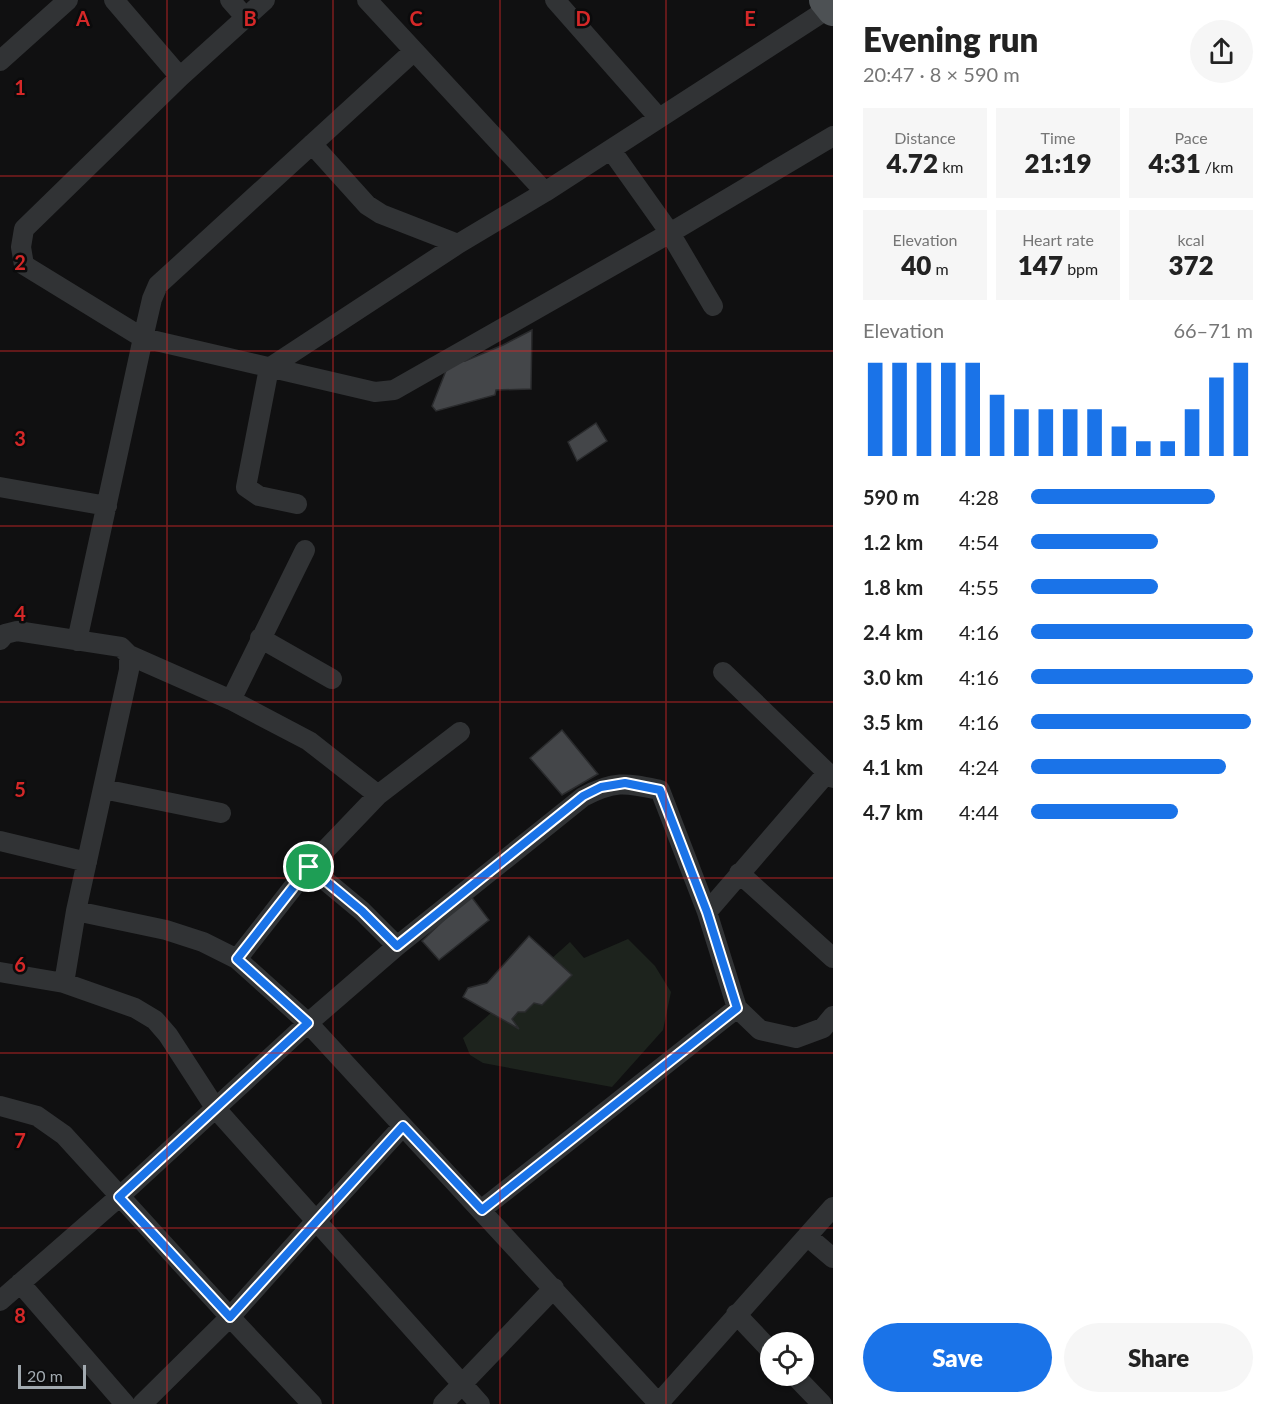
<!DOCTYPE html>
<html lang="en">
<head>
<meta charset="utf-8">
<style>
	body { margin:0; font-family:Lato,sans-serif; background:#f6f6f6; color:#222; height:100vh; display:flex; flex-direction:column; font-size:22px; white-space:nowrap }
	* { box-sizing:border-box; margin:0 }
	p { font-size:20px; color:#767676 }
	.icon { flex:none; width:33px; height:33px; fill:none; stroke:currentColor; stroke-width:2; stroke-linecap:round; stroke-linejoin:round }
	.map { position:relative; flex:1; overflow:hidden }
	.sheet { display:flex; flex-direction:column; background:#fff; width:450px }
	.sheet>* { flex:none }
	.tools { position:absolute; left:760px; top:1332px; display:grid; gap:12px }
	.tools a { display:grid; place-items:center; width:54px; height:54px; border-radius:50%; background:#fff; box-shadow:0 2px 4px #0004; font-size:30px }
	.scale { position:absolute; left:18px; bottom:15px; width:68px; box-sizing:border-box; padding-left:6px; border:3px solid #a2aab0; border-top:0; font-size:16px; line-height:21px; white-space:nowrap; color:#a2aab0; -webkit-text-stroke:4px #0b0b0c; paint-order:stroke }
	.pin { position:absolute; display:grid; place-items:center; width:51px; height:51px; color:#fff; margin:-26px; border:3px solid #fff; border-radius:50%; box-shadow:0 2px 6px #0007 }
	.round { display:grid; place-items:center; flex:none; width:63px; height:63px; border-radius:32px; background:#f6f6f6 }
	.headline { display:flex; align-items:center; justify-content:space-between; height:102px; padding:0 30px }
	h1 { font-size:33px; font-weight:800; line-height:45px }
	.figures { display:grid; grid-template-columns:repeat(3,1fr); gap:9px; height:102px; padding:6px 30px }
	.figures div { display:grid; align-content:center; border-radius:0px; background:#f6f6f6; text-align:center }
	.figures b { font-size:26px; font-weight:800 }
	.figures small { font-size:16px; font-weight:400 }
	.figures p { font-size:16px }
	.chart { height:168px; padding:12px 30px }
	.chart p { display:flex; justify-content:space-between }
	.chart svg { width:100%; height:108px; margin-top:6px; stroke:#1a73e8; stroke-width:6 }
	.button { display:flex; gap:12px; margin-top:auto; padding:12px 30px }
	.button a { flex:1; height:69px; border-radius:36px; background:#1a73e8; color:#fff; font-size:24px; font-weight:800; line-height:69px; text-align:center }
	.button a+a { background:#f6f6f6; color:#222 }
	ul { padding:0 30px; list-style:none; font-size:20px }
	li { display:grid; grid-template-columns:96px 72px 1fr; align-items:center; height:45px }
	li i { height:15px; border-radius:8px; background:#1a73e8 }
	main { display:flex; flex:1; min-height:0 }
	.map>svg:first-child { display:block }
	.green { fill:#1d231d }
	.building { fill:#444649; stroke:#2a2b2d; stroke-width:1.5 }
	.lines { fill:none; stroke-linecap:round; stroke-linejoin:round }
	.street { stroke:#313335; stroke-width:20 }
	.primary { stroke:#4d5154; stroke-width:32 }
	.route-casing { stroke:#fff; stroke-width:12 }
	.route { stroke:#1a73e8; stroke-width:8 }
	.grid { fill:none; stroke:#d62828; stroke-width:1.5; stroke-opacity:0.55 }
	.grid-label { font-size:20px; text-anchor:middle; font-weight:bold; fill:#d62828; stroke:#0b0b0c; stroke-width:5; stroke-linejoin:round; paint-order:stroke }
</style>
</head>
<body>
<main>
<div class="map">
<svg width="833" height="1404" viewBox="0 0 833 1404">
	<rect width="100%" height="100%" fill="#101011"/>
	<path class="green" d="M628 939 655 966 671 992 663 1030 612 1087 483 1063 470 1055 463 1038 570 942 584 958Z"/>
	<path class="building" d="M532 330 531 389 496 390 495 395 436 411 432 406 449 363 465 361 503 345Z
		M596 423 607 441 577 461 568 442Z
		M562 730 598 774 562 795 530 758Z
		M470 895 489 920 439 960 422 941Z
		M529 936 572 975 542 1005 534 1003 525 1012H518L512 1019 519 1029 463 997 468 988 487 983Z"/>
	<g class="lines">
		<path class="street" d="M114 0 180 77
			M230 0 245 17
			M265 0 180 77 24 229 21 247 24 265 143 338 375 392 394 390 670 233 833 136
			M367 0 545 192
			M555 0 659 118
			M0 61 68 0
			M312 144 367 205 381 214 458 244
			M611 150 670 233 713 306
			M0 487 107 506
			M297 504 259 496 246 487 269 368 458 244 545 192 831 7
			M260 638 332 679
			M0 640 5 634 17 631 121 647 129 655 231 700 309 741 378 795
			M77 641 143 338 152 299 158 285 414 51
			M723 672 833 778
			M231 700 305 550
			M103 789 221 813
			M0 841 87 862
			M309 867 362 911 397 946 583 797C615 780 626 783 660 790L707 912 737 1008 760 1030 796 1038 823 1028 833 1016
			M739 873 833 958
			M76 911 166 930 203 942 237 959 308 1023 659 1404
			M707 912 827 773
			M237 959 309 867 378 795 460 732
			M0 972 64 983 135 1008 155 1020 168 1035 216 1109 480 1404
			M64 983 76 911 129 670V655
			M0 1106 37 1116 64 1135 230 1317 312 1404
			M481 1210 737 1008
			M807 1236 833 1258
			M20 1283 125 1404
			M0 1301 119 1197 308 1023 397 946
			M736 1314 771 1351
			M795 1376 822 1404
			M142 1404 230 1317 315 1222 403 1126
			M443 1404 554 1288
			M658 1404 833 1207"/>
		<path class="primary" d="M825 0 833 10"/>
	</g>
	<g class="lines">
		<defs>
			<path id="route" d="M625 783 660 790 707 912 737 1008 482 1210 403 1126 230 1317 119 1197 308 1023 237 959 309 867 362 911 397 946 583 796 601 787Z"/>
		</defs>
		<use href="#route" class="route-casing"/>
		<use href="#route" class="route"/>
	</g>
	<path class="grid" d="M167 0V1404M333 0V1404M500 0V1404M666 0V1404M0 176H833M0 351H833M0 526H833M0 702H833M0 878H833M0 1053H833M0 1228H833"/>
	<g class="grid-label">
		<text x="83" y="26">A</text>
		<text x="250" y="26">B</text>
		<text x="416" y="26">C</text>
		<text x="583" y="26">D</text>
		<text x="750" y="26">E</text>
		<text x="20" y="95">1</text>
		<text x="20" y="270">2</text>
		<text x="20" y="446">3</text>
		<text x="20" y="621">4</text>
		<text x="20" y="797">5</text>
		<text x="20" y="972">6</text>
		<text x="20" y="1148">7</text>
		<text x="20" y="1323">8</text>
	</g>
</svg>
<div class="tools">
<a><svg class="icon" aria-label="locate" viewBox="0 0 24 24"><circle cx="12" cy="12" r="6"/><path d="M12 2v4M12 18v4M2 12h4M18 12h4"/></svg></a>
</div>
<div class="scale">20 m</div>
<div class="pin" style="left:309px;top:867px;background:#1e9e55"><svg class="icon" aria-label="arrive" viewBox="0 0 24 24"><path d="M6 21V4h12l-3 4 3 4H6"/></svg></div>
</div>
<section class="sheet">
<div class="headline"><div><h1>Evening run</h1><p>20:47 · 8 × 590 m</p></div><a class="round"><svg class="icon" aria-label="share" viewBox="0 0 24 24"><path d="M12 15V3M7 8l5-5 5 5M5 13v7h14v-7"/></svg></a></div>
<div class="figures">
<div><p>Distance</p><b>4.72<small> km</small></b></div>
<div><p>Time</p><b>21:19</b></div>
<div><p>Pace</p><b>4:31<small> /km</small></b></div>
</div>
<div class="figures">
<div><p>Elevation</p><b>40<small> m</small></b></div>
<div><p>Heart rate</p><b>147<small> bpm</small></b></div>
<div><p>kcal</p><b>372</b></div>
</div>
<div class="chart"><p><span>Elevation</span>66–71 m</p>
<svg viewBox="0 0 160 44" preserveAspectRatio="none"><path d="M5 44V6M15 44V6M25 44V6M35 44V6M45 44V6M55 44V19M65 44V25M75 44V25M85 44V25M95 44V25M105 44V32M115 44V38M125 44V38M135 44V25M145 44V12M155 44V6"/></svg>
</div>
<ul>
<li><b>590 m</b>4:28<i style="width:83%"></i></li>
<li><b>1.2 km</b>4:54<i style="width:57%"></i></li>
<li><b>1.8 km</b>4:55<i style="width:57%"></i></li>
<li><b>2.4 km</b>4:16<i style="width:100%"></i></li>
<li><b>3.0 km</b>4:16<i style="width:100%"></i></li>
<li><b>3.5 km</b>4:16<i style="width:99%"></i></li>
<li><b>4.1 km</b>4:24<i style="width:88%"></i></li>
<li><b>4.7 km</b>4:44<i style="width:66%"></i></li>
</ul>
<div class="button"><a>Save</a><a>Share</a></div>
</section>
</main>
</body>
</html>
